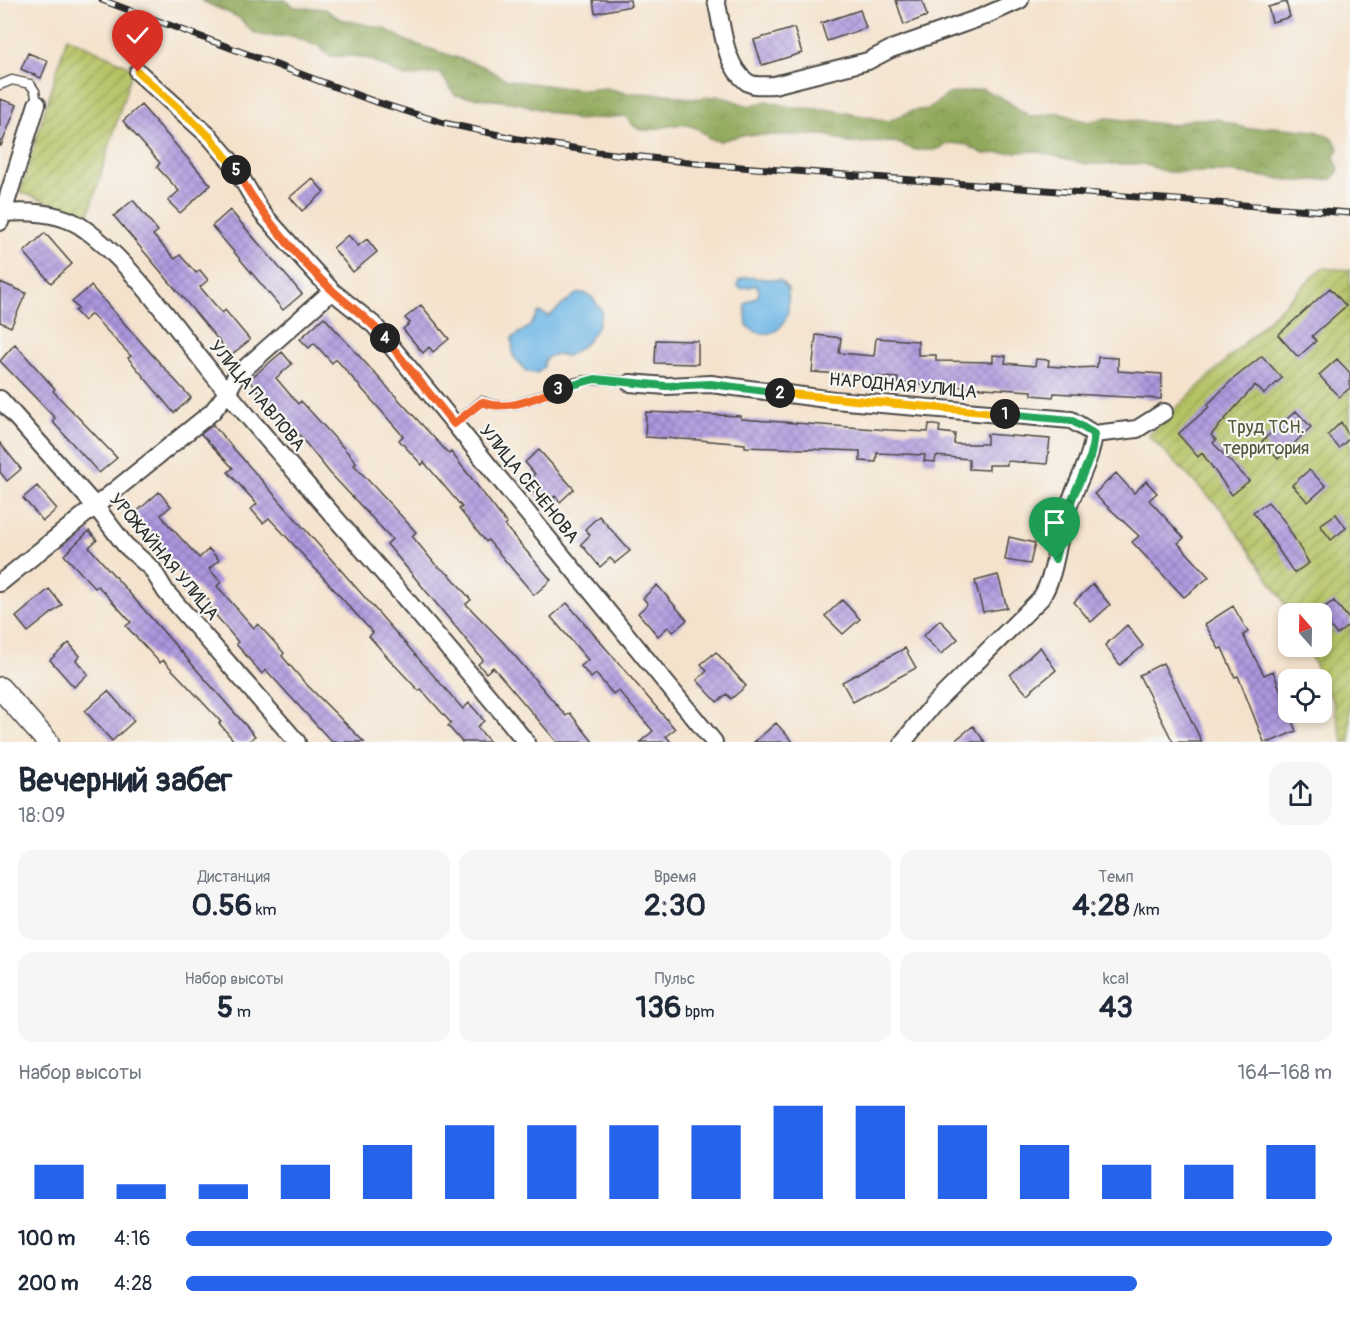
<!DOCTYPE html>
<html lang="ru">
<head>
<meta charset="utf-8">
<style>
	body { margin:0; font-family:Pangolin,sans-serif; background:#f6f6f7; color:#1f2937; height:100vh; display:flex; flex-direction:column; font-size:22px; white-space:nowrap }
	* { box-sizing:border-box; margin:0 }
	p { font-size:20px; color:#747a83 }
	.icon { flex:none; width:33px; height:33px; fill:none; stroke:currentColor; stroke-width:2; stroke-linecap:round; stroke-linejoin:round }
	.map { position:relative; height:742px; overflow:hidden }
	.panel { display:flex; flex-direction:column; background:#fff; flex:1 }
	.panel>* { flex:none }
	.needle { width:39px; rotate:340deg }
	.fabs { position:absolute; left:1278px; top:603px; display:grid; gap:12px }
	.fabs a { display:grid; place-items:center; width:54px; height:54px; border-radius:12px; background:#fff; box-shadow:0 3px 9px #0003; font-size:30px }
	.pin { position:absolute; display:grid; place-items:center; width:51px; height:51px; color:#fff; margin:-62px -26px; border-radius:50% 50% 50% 0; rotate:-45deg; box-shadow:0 0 6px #0007 }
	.pin .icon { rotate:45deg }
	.km { position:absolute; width:30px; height:30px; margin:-15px; border-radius:50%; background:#222; color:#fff; font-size:16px; line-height:30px; text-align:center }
	.round { display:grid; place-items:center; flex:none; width:63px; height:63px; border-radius:18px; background:#f6f6f7 }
	.overview { display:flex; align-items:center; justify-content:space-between; height:102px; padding:0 18px }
	h1 { font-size:33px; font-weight:800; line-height:45px }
	.metrics { display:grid; grid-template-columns:repeat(3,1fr); gap:9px; height:102px; padding:6px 18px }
	.metrics div { display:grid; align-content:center; border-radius:15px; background:#f6f6f7; text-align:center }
	.metrics b { font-size:30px; font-weight:800 }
	.metrics small { font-size:16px; font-weight:400 }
	.metrics p { font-size:16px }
	.chart { height:168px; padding:12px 18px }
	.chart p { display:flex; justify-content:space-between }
	.chart svg { width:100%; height:108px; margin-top:6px; stroke:#2563eb; stroke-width:6 }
	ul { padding:0 18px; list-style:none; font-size:20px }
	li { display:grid; grid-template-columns:96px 72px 1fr; align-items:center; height:45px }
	li i { height:15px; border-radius:8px; background:#2563eb }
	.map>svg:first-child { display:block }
	.forest { fill:url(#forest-crowns); stroke:#5e6a42; stroke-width:1.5 }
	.garden { fill:url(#garden-furrows); stroke:#707648; stroke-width:1.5 }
	.water { fill:#6db6e5; stroke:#4c7088; stroke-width:1.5 }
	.building { fill:url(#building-cross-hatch) }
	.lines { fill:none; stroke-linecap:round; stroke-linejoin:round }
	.service-casing { stroke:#494643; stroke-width:11 }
	.minor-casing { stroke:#494643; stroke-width:20 }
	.tertiary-casing { stroke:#494643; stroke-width:24 }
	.service { stroke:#fff; stroke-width:8 }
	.minor { stroke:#fff; stroke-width:16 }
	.tertiary { stroke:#fff; stroke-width:21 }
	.rail-casing { stroke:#2b2b2b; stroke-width:7 }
	.rail { stroke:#f6f6f2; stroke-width:4.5; stroke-dasharray:14; stroke-linecap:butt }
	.split-1-casing { stroke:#fff; stroke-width:12 }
	.split-2-casing { stroke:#fff; stroke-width:12 }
	.split-3-casing { stroke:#fff; stroke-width:12 }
	.split-4-casing { stroke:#fff; stroke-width:12 }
	.split-5-casing { stroke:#fff; stroke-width:12 }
	.split-6-casing { stroke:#fff; stroke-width:12 }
	.split-1 { stroke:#22a559; stroke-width:8 }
	.split-2 { stroke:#f5b400; stroke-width:8 }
	.split-3 { stroke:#22a559; stroke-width:8 }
	.split-4 { stroke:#f0652b; stroke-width:8 }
	.split-5 { stroke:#f0652b; stroke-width:8 }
	.split-6 { stroke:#f5b400; stroke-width:8 }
	.labels { text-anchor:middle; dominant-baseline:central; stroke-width:4.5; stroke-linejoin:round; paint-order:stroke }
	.street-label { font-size:18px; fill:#2b2b2b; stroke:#f6f6f2 }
	.park-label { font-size:18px; fill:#54583c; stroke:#f6f6f2 }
</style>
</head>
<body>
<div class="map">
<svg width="1350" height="742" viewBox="0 0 1350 742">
	<defs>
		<pattern id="forest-crowns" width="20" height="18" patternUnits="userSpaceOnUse" patternTransform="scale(1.5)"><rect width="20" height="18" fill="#90a85a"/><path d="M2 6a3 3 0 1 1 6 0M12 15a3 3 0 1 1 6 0" fill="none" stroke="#76894b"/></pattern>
		<pattern id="garden-furrows" width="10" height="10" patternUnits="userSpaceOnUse" patternTransform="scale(1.5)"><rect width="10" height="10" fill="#b5c264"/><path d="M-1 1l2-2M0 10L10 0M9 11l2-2" fill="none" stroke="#939e53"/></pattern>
		<pattern id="building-cross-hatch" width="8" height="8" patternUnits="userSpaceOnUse" patternTransform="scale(1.5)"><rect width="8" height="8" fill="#ad96df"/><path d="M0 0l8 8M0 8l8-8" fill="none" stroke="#8d7bb5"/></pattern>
	</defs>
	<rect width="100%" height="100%" fill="#f6f6f2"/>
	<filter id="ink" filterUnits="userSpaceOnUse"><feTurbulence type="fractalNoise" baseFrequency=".0167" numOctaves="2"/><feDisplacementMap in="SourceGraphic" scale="12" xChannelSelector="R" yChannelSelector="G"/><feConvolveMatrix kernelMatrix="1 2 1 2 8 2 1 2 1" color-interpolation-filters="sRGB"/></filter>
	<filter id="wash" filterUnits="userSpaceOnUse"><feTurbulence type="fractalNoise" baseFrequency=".008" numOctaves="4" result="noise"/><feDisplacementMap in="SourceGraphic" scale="24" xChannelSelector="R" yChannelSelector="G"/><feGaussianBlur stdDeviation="1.35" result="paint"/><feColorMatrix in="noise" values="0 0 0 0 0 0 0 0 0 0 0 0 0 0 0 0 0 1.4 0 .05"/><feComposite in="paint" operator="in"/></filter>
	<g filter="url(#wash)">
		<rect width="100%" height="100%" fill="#f4e2cc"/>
		<path class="forest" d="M200 0H285L295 7 325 9 340 19 385 29 409 42 482 66 507 80 584 90 606 88 626 93 669 94 692 99 719 96 749 106 767 101 795 108 825 109 889 121 911 111 928 109 949 94 982 89 1004 99 1031 117 1059 113 1087 122 1107 118 1172 125 1193 119H1217L1248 129 1273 127 1315 131 1333 138 1339 149 1334 158 1339 169 1333 179 1298 181 1226 172H1168L1143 164H1087L1035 151 984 154 967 145 951 143 934 150H916L895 142 849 143 827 135H742L720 141 709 139C685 109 656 136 639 129 633 127 629 120 625 116L578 120 518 103 455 95 440 73 405 77 370 59 353 56H329L318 46 292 36H265L253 32 238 17Z"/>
		<path class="garden" d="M67 37 133 68 88 217 20 192Z
			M1322 268 1350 270V742H1343L1333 702 1306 647 1322 646V614L1289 613 1281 597 1221 509 1148 435Z"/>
		<path class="water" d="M746 277 780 280 788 289C788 298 790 309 786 318 779 336 760 338 747 326L745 304 758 296 759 291 757 285 741 289 737 285 739 280Z
			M584 293 592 297 602 311C598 332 585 348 566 356 557 354 550 354 544 361V367L537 373 527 372 513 356 512 338 530 326 539 312 549 316 576 294Z"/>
		<g id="blocks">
			<path class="building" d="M593 0H630L631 6 595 13Z
				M896 0H922L927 16 904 25Z
				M1286 2 1290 17 1272 22 1268 7Z
				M860 10 866 28 827 41 821 23Z
				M794 28 802 53 762 65 754 40Z
				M28 53 48 61 41 78 21 69Z
				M0 99 17 105 1 146H0Z
				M141 105 211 185 180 213 168 201 179 191 157 167 160 163 123 121Z
				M312 178 324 192 302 211 290 197Z
				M133 200 158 231 153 235 175 259 180 255 196 273 200 270 208 280 200 287 222 313 225 310 250 340 231 355 114 216Z
				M230 210 302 294 283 310 212 226Z
				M45 233 72 264 51 283 24 252Z
				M348 235 358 246 367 239 377 252 353 272 333 248Z
				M0 282 26 293 11 327 0 322Z
				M91 286 191 398 174 413 128 358 131 356 91 314 84 321 75 311 78 309 72 302Z
				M1330 288 1346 306 1312 336 1316 341 1298 357 1278 335Z
				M421 305 449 339 433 352 429 347 423 353 403 329 410 323 405 318Z
				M324 317 388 388 449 454 451 452 507 524 505 526 551 580 534 595 488 540 486 542 459 509 462 507 424 462 422 465 399 440 403 436 336 359 332 363 314 343 309 348 300 339Z
				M816 335 841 338 839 353 874 356 876 338 918 341V355H936V361L993 362V355L1006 356 1005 363 1035 366 1036 359 1049 360 1048 366 1075 368 1097 367 1098 357 1118 358V371L1162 374 1161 399 1054 393 1053 397 1032 395V391L898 383V378L812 372Z
				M656 340 698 341V364L655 363Z
				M15 344 55 389 53 391 117 458 99 473 52 421 55 418 0 361Z
				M282 352 292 364 276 378 298 404 301 401 332 435 357 463 354 465 416 532 412 536 435 564 451 576 471 600 466 604 503 642 566 716 570 713 593 742H557L493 667 486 673 478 664 483 660 387 544 392 539 330 473 274 404 271 406 249 380Z
				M1262 356 1282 378 1264 394 1255 385 1211 435 1216 440 1213 443 1249 481 1232 495 1202 453 1198 457 1178 434 1209 407 1207 405 1232 380Z
				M1337 359 1350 373V388L1339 397 1319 375Z
				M1296 411 1311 427 1278 459 1262 441Z
				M646 412 741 416V419L889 430 928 432 929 424 940 426 939 432 955 434 954 444H987V434L1050 439 1047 464 1007 461V465H989V470L969 469V459L936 456 935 462 924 461 925 455 877 453 876 462 860 461V451L745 447V444L699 440 645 437Z
				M1341 422 1350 438 1339 448 1328 435Z
				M213 425 463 709 469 703 478 713 484 721 477 727 490 742H462L448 726 451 723 421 689 419 691 390 660 369 636 373 633 283 533 269 518 263 523 251 509 257 504 228 472 233 468 201 434Z
				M0 443 21 469 7 481 0 472Z
				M539 450 574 489 560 502 555 496 545 505 525 482 535 474 525 462Z
				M1309 470 1326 486 1308 502 1292 485Z
				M1116 473 1134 493 1146 481 1157 493 1149 500 1184 538 1178 543 1209 577 1184 597 1132 542 1139 536 1094 494Z
				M37 486 57 509 43 521 23 498Z
				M159 492 171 506 161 515 167 523 199 558 209 549 219 560 209 569 221 582 217 586 254 628 258 624 284 653 282 656 305 683 364 742H332L266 670 262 674 236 644 238 642 209 607 212 604 155 542 156 540 134 514Z
				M1268 502 1284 521 1309 563 1294 573 1253 512Z
				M1336 514 1346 528 1331 540 1320 525Z
				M599 516 630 551 615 563 610 558 600 567 581 544 590 535 585 529Z
				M89 531 97 540 89 547 255 736 248 742H235L219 723 221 722 182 680 163 660 160 663 126 626 131 622 98 586 95 588 64 555Z
				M1009 537 1035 543 1030 564 1005 560Z
				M998 575 1007 608 983 612 975 581Z
				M1093 584 1110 605 1091 622 1074 602Z
				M657 585 687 620 673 632 668 627 658 636 638 613 648 604 643 598Z
				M49 589 62 605 28 632 16 617Z
				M842 600 860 619 843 634 825 616Z
				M1334 601 1350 620V624L1337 635 1318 611Z
				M567 603 675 729 666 736 671 742H640L653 731 618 690 613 694 596 674 591 678 581 666 588 660 551 617Z
				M1233 606 1248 632 1243 635 1264 675 1273 671 1296 731 1270 742H1264L1238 676 1235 677 1222 648 1219 649 1205 624Z
				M940 620 958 639 941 654 923 636Z
				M1127 625 1143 646 1120 665 1105 645Z
				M69 643 80 656 76 660 88 674 74 687 50 660Z
				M1040 647 1056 670 1027 694 1010 675Z
				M905 648 916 668 853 702 842 682Z
				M716 652 746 686 731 699 727 694 717 702 697 680 707 671 701 664Z
				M1163 663 1202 742H1173L1139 675Z
				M108 691 134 721 112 741 85 711Z
				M776 723 793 742H754Z
				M973 726 985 742H953Z"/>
		</g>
	</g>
	<g filter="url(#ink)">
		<use href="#blocks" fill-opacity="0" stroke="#494643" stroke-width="1.5"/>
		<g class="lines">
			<defs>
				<path id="service" d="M0 85 12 80 30 84 35 91 37 104
					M455 424 482 401C511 415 542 393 570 384 590 378 610 379 630 383"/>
				<path id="minor" d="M716 0C723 26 723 64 747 82 754 87 766 85 774 85L868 61 891 49 982 17 1020 0
					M138 72 210 137 233 164 262 213 332 291 374 325 714 742
					M4 213C31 211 63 212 86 230 138 268 186 344 229 394 327 511 430 623 526 742
					M0 222 37 104
					M630 383 666 386 711 384 834 400 1071 420 1094 434 1137 429 1164 412
					M0 399 96 507 125 545 152 569 166 592 297 742
					M0 583 212 412 227 393 236 376 332 291
					M903 742 932 706 1041 598C1057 572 1056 542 1066 513 1075 486 1090 463 1094 434"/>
				<path id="tertiary" d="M0 688 48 742"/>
			</defs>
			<use href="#service" class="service-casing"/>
			<use href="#minor" class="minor-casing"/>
			<use href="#tertiary" class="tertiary-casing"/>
			<use href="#service" class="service"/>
			<use href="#minor" class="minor"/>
			<use href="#tertiary" class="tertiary"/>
			<defs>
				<path id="rail" d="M102 0 373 101 444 123 518 139 597 152 714 165 1350 213"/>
			</defs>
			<use href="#rail" class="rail-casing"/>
			<use href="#rail" class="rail"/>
		</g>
	</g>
	<g class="lines" filter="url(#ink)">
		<defs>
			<path id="split-1" d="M1005 414 1071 420 1094 434 1091 455 1066 513 1055 559"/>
			<path id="split-2" d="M780 393 1005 414"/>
			<path id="split-3" d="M558 389 595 379 666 386 711 384 780 393"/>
			<path id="split-4" d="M385 338 454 424 482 402C506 412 534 399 558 389"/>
			<path id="split-5" d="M236 170C259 212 298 259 334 292 351 307 370 320 385 338"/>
			<path id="split-6" d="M138 72 210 137 236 170"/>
		</defs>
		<use href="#split-1" class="split-1-casing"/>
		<use href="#split-2" class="split-2-casing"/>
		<use href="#split-3" class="split-3-casing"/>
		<use href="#split-4" class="split-4-casing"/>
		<use href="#split-5" class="split-5-casing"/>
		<use href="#split-6" class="split-6-casing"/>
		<use href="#split-1" class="split-1"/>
		<use href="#split-2" class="split-2"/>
		<use href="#split-3" class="split-3"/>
		<use href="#split-4" class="split-4"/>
		<use href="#split-5" class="split-5"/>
		<use href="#split-6" class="split-6"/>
	</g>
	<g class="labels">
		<g class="street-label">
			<text transform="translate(903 386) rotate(5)">НАРОДНАЯ УЛИЦА</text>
			<text transform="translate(257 396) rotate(50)">УЛИЦА ПАВЛОВА</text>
			<text transform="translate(529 484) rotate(51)">УЛИЦА СЕЧЕНОВА</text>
			<text transform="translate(164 557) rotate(50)">УРОЖАЙНАЯ УЛИЦА</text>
		</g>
		<g class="park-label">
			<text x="1266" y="427">Труд ТСН.<tspan x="1266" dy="21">территория</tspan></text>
		</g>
	</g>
</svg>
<div class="fabs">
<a><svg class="needle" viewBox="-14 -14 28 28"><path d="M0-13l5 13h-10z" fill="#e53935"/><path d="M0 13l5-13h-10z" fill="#747a83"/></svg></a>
<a><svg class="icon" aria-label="locate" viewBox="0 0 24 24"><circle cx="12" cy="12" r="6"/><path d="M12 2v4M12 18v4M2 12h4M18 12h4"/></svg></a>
</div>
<div class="pin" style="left:1055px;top:559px;background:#1e9e55"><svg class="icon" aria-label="arrive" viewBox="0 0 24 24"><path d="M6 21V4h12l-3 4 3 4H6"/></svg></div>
<div class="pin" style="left:138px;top:72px;background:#d93025"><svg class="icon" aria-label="check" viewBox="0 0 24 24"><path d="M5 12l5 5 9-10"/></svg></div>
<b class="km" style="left:1005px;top:414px">1</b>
<b class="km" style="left:780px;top:393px">2</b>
<b class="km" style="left:558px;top:389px">3</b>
<b class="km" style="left:385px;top:338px">4</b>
<b class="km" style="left:236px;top:170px">5</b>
</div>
<section class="panel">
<div class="overview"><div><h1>Вечерний забег</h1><p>18:09</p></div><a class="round"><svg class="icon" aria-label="share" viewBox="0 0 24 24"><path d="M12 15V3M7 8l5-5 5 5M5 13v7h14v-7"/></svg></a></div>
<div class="metrics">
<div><p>Дистанция</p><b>0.56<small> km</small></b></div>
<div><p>Время</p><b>2:30</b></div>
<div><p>Темп</p><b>4:28<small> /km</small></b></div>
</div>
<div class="metrics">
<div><p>Набор высоты</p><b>5<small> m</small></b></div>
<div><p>Пульс</p><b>136<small> bpm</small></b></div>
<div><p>kcal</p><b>43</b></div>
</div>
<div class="chart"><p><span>Набор высоты</span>164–168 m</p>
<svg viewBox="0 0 160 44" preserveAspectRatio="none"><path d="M5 44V30M15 44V38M25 44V38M35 44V30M45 44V22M55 44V14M65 44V14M75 44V14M85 44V14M95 44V6M105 44V6M115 44V14M125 44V22M135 44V30M145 44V30M155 44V22"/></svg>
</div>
<ul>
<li><b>100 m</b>4:16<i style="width:100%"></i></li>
<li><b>200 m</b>4:28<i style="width:83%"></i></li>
</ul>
</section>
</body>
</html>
